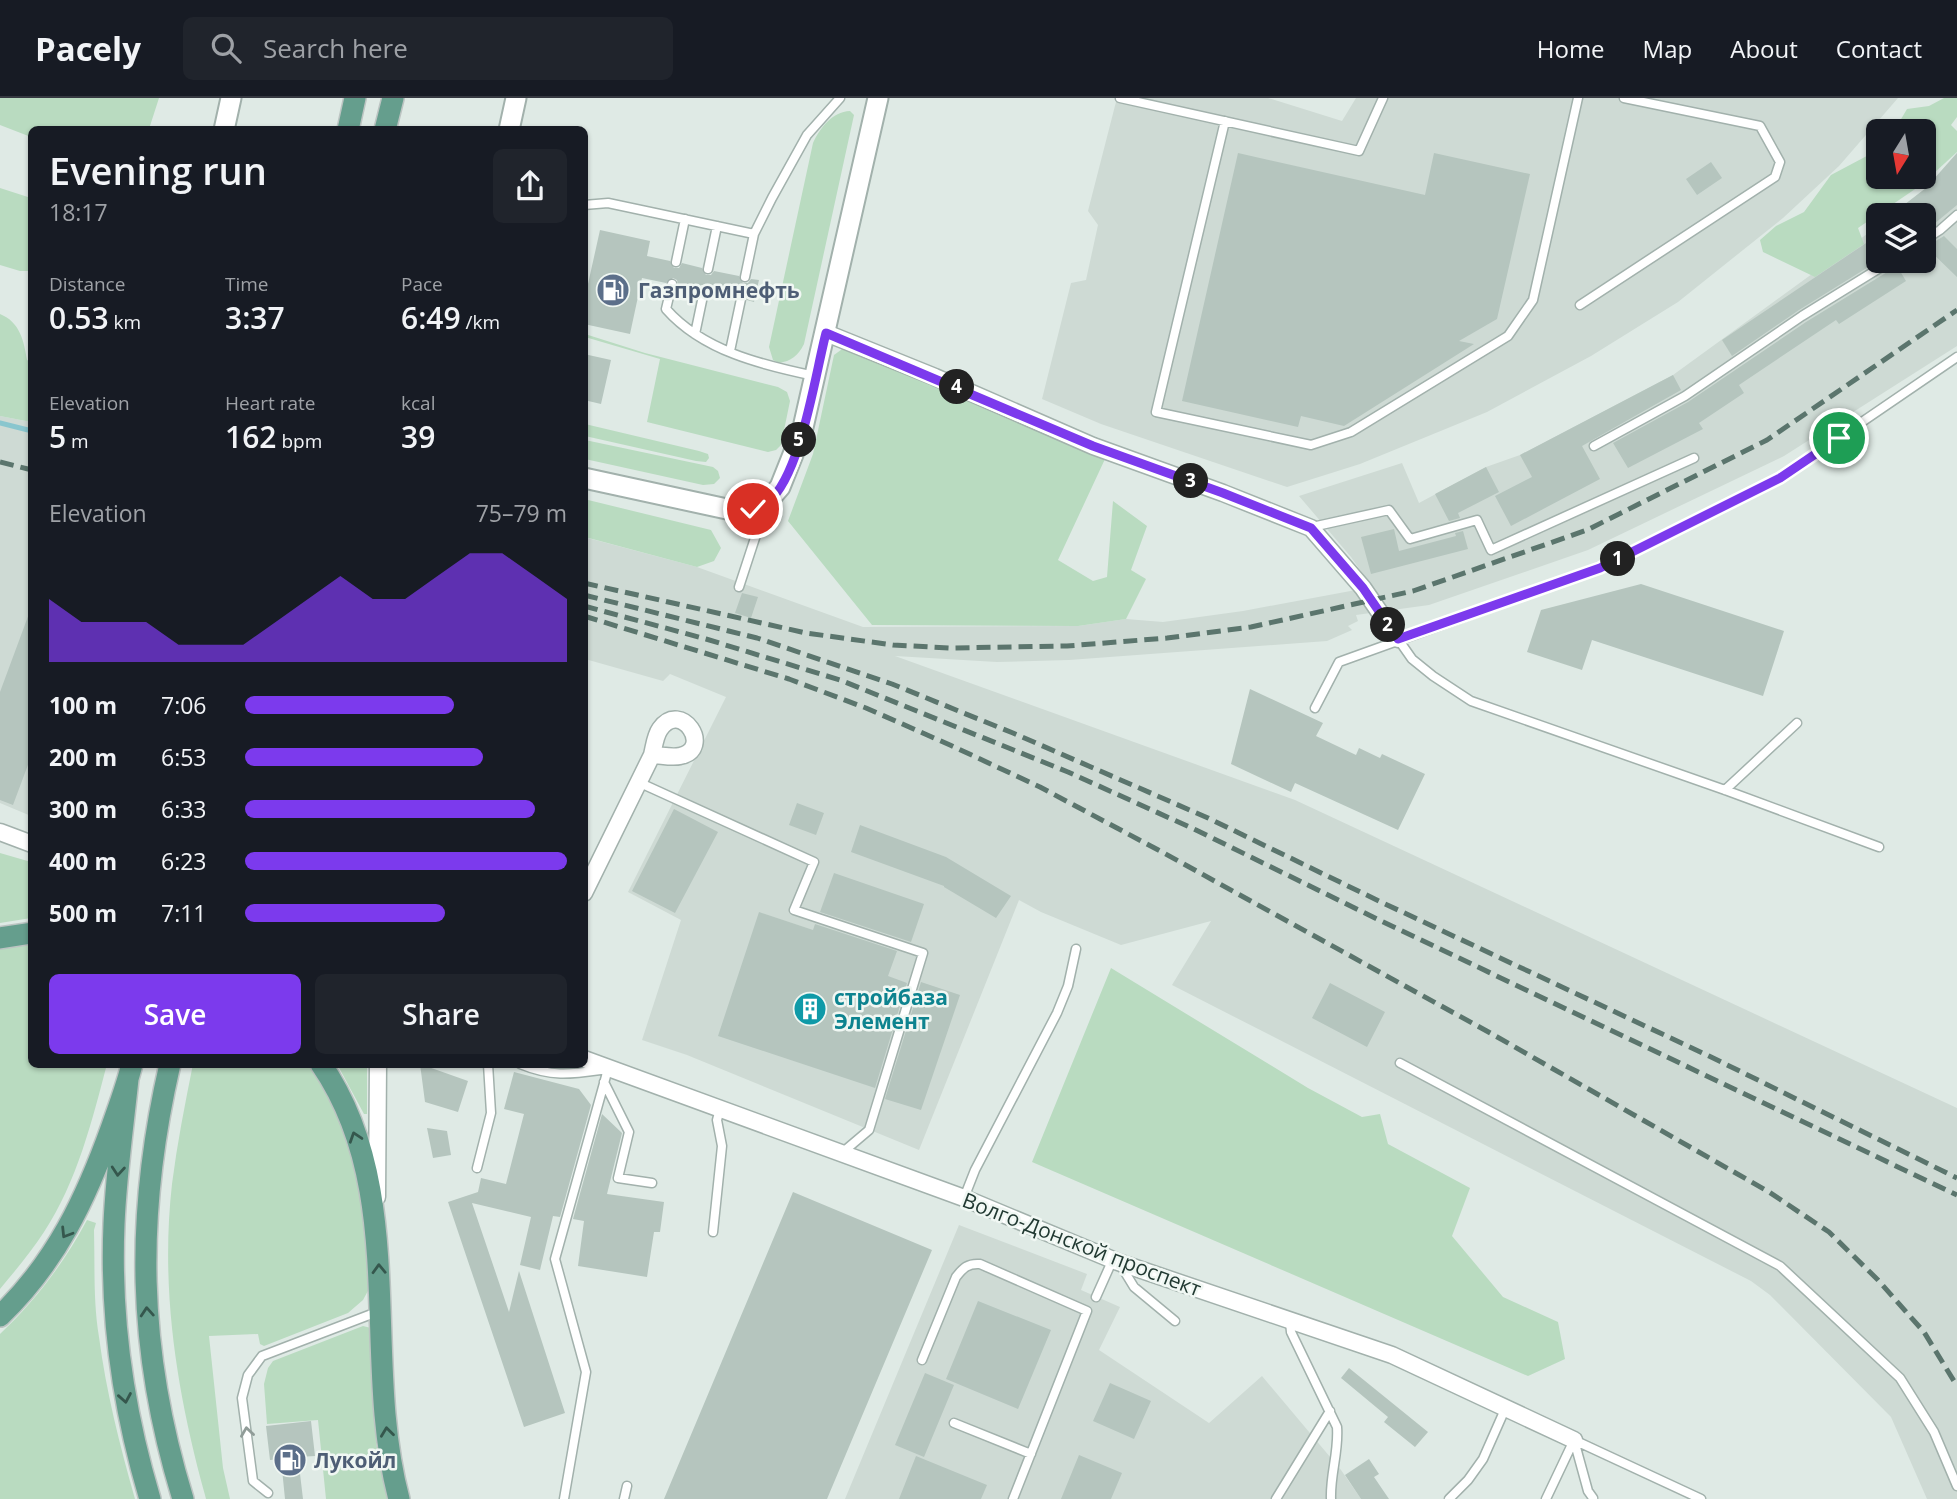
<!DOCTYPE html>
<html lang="en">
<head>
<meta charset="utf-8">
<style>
	body { margin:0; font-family:"Open Sans",sans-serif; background:#20242c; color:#f1f3f6; height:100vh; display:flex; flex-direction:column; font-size:26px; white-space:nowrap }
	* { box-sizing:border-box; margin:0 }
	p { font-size:23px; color:#9ea1a6 }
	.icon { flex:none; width:38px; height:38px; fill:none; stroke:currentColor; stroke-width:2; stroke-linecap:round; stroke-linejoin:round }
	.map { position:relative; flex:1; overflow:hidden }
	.sheet { position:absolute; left:28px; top:28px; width:560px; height:942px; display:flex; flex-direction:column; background:#171b24; border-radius:10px; box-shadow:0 2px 5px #0004 }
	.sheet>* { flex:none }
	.needle { width:46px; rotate:191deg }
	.fabs { position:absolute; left:1866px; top:21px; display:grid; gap:14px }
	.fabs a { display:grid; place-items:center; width:70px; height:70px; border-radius:10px; background:#171b24; box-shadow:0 2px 5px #0004; font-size:35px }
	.pin { position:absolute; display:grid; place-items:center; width:60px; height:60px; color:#fff; margin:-30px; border:4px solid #fff; border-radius:50%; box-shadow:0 2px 7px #0007 }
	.km { position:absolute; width:35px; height:35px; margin:-18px; border-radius:50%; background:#222; color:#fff; font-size:19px; line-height:35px; text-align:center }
	.round { display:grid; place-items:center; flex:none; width:74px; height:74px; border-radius:10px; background:#20242c }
	.headline { display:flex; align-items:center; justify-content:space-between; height:119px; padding:0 21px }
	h1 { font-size:38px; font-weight:600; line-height:52px }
	.stats { display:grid; grid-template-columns:repeat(3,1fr); gap:10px; height:119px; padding:7px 21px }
	.stats div { display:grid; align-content:center }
	.stats b { font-size:30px; font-weight:600 }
	.stats small { font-size:19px; font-weight:400 }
	.stats p { font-size:19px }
	.chart { height:196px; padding:14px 21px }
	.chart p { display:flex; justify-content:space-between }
	.chart svg { width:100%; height:126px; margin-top:7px; fill:#7c3aed; opacity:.7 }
	.action { display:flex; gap:14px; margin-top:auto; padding:14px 21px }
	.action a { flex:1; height:80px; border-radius:10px; background:#7c3aed; color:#fff; font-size:28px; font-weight:600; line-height:80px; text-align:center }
	.action a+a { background:#20242c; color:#f1f3f6 }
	ul { padding:0 21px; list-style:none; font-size:23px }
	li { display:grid; grid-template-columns:112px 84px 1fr; align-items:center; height:52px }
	li i { height:18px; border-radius:9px; background:#7c3aed }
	header { display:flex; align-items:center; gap:42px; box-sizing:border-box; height:98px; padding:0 35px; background:#171b24; border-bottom:2px solid #363941 }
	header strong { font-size:33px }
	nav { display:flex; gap:38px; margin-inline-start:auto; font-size:24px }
	.search { width:490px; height:63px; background:#20242c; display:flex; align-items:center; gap:18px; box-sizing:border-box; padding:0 24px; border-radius:10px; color:#9ea1a6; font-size:26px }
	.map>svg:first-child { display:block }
	.built { fill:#cedad4 }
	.green { fill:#b9dbc0 }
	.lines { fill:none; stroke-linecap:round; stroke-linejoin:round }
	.stream { stroke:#89c6ce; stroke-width:5 }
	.building { fill:#b5c5be }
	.service-casing { stroke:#a2b1ac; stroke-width:11 }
	.minor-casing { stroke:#a2b1ac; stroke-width:19 }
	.tertiary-casing { stroke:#a2b1ac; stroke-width:23 }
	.primary-casing { stroke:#bcc4c2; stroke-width:24 }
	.service { stroke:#fff; stroke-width:8 }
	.minor { stroke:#fff; stroke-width:16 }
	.tertiary { stroke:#fff; stroke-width:19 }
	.primary { stroke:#659e8d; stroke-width:21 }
	.rail { stroke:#5b756d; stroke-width:5; stroke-dasharray:14 7; stroke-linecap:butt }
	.oneway { stroke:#35574d }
	.oneway2 { stroke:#909c98 }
	.route-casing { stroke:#fff; stroke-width:14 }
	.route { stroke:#7c3aed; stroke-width:9 }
	.labels { text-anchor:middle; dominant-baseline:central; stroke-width:5; stroke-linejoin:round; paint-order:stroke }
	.service-label { font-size:21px; font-weight:bold; fill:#4e5e75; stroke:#f0f7f3; text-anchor:start }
	.culture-label { font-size:21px; font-weight:bold; fill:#0d838f; stroke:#f0f7f3; text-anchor:start }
	.street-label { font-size:21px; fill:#213932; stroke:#f0f7f3 }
</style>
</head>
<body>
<header>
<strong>Pacely</strong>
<div class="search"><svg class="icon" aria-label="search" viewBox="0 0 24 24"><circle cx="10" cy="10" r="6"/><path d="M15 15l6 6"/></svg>Search here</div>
<nav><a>Home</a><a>Map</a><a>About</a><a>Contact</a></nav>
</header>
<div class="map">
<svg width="1957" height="1401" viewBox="0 0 1957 1401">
	<rect width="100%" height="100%" fill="#dfeae5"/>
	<path class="built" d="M1117 0H1268L1342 23 1356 0H1898L1839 68 1783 120 1678 204 1591 258 1487 314 1360 366 1287 389 1101 326 1042 301 1071 185 1086 182 1098 127 1088 113Z
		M1957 55V248L1784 358 1588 452 1429 507 1356 517 1358 523 1348 528 1352 532 1327 543 1069 562 997 564 895 558 1295 702 1957 1010V1401H1927L1891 1319 1770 1197 1751 1183 1172 887 1211 823 1121 847 1041 814 1019 802 919 1052 687 957 642 942 681 822 628 794 726 599 670 576 663 583 585 561 584 439 697 469 863 529 1078 528 1126 521 1163 524 1243 513 1372 489 1351 459 1299 398 1402 365 1419 405 1486 369 1520 357 1673 277 1878 128V163H1923V117H1891L1926 90Z
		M0 318 31 324V718L0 705Z
		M959 1127 1087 1176 1081 1192 1120 1209 1099 1252 1209 1325 1262 1278 1341 1372 1361 1401H845Z"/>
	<path class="green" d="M0 0H159L149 31 32 32 31 39 0 27Z
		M1944 0H1957V19L1951 27 1957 33V54L1921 87 1858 130 1864 146 1815 179 1763 154 1760 142 1776 128 1804 114 1831 77 1878 52V79H1923V33H1894L1907 11 1929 8Z
		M850 13 854 17 804 246C798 258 791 263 779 265L773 262 769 249 813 45C820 30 832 14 850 13Z
		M0 90 31 100V173H20L0 167Z
		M0 216C20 224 24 243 27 262L31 264V324L0 318Z
		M585 236 645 255 778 289 787 294 790 303 781 347 776 352 768 354 647 324 660 261 585 239Z
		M845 249 1105 361 1058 462 1093 483 1107 479 1113 403 1147 428 1131 472 1146 481 1126 521 1078 528 872 527 788 423 813 356 834 257Z
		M585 326 699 353 708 356 709 360 706 364 696 363 585 338Z
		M585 342 713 369 718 373 720 380 714 386 703 387 585 361Z
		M584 401 711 432 721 450 714 463 697 469 585 439Z
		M0 755 31 764V820L0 825Z
		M31 846 32 966H107C92 1023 77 1084 44 1134 31 1154 15 1173 0 1191V851Z
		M1111 870 1308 990 1362 1019 1380 1016 1388 1046 1470 1090 1452 1138 1503 1199 1558 1224 1565 1261 1528 1278 1032 1064Z
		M193 966H308L330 1002 346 1039 356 1071 366 1134 370 1189 363 1202 348 1215 264 1248 260 1246 258 1236 209 1238 223 1370 230 1401H206L205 1397C177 1295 160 1192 172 1086 177 1046 185 1006 193 966Z
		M337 966H367V1016H364Z
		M87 1122 96 1125 94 1132C95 1167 93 1203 99 1239 106 1293 120 1348 135 1401H0V1236C35 1203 64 1165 87 1122Z
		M363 1228 371 1230 376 1345 387 1401H326L318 1322 267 1326 264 1286 268 1270 273 1263Z"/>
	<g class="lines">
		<path class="stream" d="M0 325 32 333"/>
	</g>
	<path class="building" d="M1238 55 1425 97 1434 55 1530 76 1497 221 1459 243 1474 246 1344 328 1301 318 1298 329 1182 303Z
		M1957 55V107L1923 135V117H1891L1926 90Z
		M1711 64 1722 80 1697 97 1686 81Z
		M600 132 650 143 647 158 670 163 674 170H679L682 165 702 170 706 177H711L714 173 739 178 743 185H748L751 181 759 182 754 204 747 202 743 195H738L735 200 710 194 706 187H701L698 192 678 187 677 182 673 180 666 185 642 180 630 236 584 226V204Z
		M1878 137V163L1799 212 1732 258 1722 242Z
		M1944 138 1957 151V179L1926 149Z
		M1897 168 1906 183 1839 226 1836 222 1739 287 1744 295 1699 325 1703 331 1628 370 1613 345 1688 304 1806 224Z
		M584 256 611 262 601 306 584 302Z
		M1673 277 1681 292 1582 348 1600 381 1511 428 1495 398 1532 379 1520 357Z
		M1486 369 1499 394 1458 415 1460 420 1449 423 1435 396Z
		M1394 431 1399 453 1456 438 1455 435 1463 433 1468 451 1371 476 1361 439Z
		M1641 486 1784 533 1763 598 1592 542 1582 572 1527 554 1541 512Z
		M742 495 758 499 751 520 735 515Z
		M30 513 32 656 13 707 0 702V594Z
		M1250 591 1323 625 1316 638 1356 657 1359 650 1380 660 1382 656 1425 676 1398 732 1295 685 1291 694 1231 666Z
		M797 705 824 715 816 737 789 727Z
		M674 711 718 734 675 815 632 793Z
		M860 727 946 759 1011 798 996 820 944 789V788L851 754Z
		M834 775 924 806 911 844 820 814Z
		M759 814 813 832 815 826 897 853 888 878 907 885 875 990 718 938Z
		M921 884 960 897 921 1012 885 1001Z
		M1330 885 1385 914 1367 949 1312 920Z
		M420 966 468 983 458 1014 425 1004Z
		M514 974 579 991 591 1007 560 1119 553 1118 540 1172 520 1167 531 1119 472 1105 509 1214 519 1173 565 1315 524 1329 448 1104 478 1094 481 1080 506 1086 524 1016 504 1011Z
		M602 1016 622 1035 607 1096 664 1104 660 1134H654L647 1179 578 1168 584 1123 573 1121Z
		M427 1030 447 1033 451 1057 433 1060Z
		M793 1094 932 1152 827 1401H664Z
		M978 1203 1051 1232 1018 1311 946 1281Z
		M1349 1270 1428 1334 1415 1349 1384 1324 1388 1319 1341 1280Z
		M925 1275 954 1287 924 1359 895 1347Z
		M1110 1285 1151 1303 1134 1341 1093 1323Z
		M311 1323 315 1358 298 1359 303 1401H285L281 1361 270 1362 266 1328Z
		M1079 1357 1122 1375 1111 1401H1061Z
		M916 1358 987 1387 981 1401H899Z
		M1369 1361 1379 1376 1374 1379 1389 1401H1361L1345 1377Z"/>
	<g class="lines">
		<defs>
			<path id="service" d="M1120 0 1359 53 1383 0
				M1225 23 1156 314 1311 347 1351 334 1508 238 1533 202 1578 0
				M584 107 608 105 754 136
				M1923 143 1940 132 1957 117
				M676 164 685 121
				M708 171 717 128
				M745 179 754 136 772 100 807 37 840 0
				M672 186 666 211C703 253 762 267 815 278
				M1580 207 1775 79 1780 64 1760 28 1624 0
				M695 236 704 193
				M730 253 741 201
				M1594 348 1685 298 1802 218 1891 163
				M1312 429 1389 412 1410 441 1477 422 1491 452 1694 360
				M739 489 755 440 753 411
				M1398 541 1412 561 1433 578 1471 603 1725 692 1879 749
				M1315 610 1339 564 1600 470 1780 380 1957 259
				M638 684 814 764 794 812 923 855 869 1032 843 1054
				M1725 692 1797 625
				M1400 965 1780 1168 1900 1280 1934 1334 1957 1388
				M520 966C554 980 572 976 608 971L555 1161 586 1274 564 1401
				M604 984 629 1034 618 1080 652 1085
				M477 1070 491 1015 488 966
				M964 1100 975 1072 1057 915 1068 888 1076 851
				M713 1134 722 1048 717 1022 720 1011
				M1120 1166 1134 1189 1175 1223
				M1096 1199 1113 1161
				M1290 1224 1291 1234 1337 1329C1339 1354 1330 1376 1331 1401
				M922 1262 956 1179C963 1170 968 1165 980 1166L1087 1213 1013 1401
				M954 1325 1031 1356
				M1574 1342 1701 1401
				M1574 1342 1588 1393 1593 1400
				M268 1395 253 1383 242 1300 248 1277 262 1258 377 1214
				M624 1401 627 1388
				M1276 1401 1330 1313
				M1449 1401 1468 1382 1483 1361 1506 1309
				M1546 1401 1574 1342"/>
			<path id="minor" d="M826 235 935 279 1093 348 1223 395 1311 430 1363 490 1398 541
				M0 734 32 746
				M584 795 652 657C654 649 655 638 660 631 681 601 714 651 680 658 672 660 660 657 652 657
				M584 961 964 1100 1118 1164 1392 1257 1574 1342
				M377 1099 378 966"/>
			<path id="tertiary" d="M224 32 231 0
				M509 32 516 0
				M584 380 736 413 753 411 767 404 780 389 802 334 878 0"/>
			<path id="primary" d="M348 32 355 0
				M385 32 393 0
				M0 840 32 835
				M170 966C135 1117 137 1252 183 1401
				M321 966C409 1094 361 1259 399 1401
				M128 981C123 1029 116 1077 114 1126 110 1220 123 1311 150 1401
				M0 1218C56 1164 86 1101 112 1028 119 1008 127 987 132 966"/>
		</defs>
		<use href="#service" class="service-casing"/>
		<use href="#minor" class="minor-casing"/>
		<use href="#tertiary" class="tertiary-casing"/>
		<use href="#primary" class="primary-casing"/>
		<use href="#service" class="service"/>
		<use href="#minor" class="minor"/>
		<use href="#tertiary" class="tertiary"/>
		<use href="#primary" class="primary"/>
		<path class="rail" d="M0 364 32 372
			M584 485 806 535 893 547 949 550 1067 548 1167 540 1251 529 1413 493 1587 432 1767 342 1957 212
			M584 497 757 540 892 586 1013 635 1208 720 1381 804 1709 958 1957 1080
			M584 508 706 541 840 582 1068 674 1196 732 1377 821 1957 1097
			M584 518 789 581 866 610 950 647 1040 689 1162 754 1492 936 1769 1094 1829 1134 1878 1182 1924 1234 1957 1288"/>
	</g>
	<defs><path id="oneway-chevron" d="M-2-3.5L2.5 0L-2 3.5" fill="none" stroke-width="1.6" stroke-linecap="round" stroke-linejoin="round" transform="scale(1.75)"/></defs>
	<g class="oneway">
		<use href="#oneway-chevron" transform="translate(355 1039) rotate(-108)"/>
		<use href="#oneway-chevron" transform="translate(118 1073) rotate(95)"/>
		<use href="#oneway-chevron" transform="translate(66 1135) rotate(122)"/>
		<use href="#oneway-chevron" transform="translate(379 1171) rotate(-92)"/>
		<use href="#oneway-chevron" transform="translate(147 1214) rotate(-94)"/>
		<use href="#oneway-chevron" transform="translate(125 1300) rotate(80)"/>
		<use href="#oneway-chevron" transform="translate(387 1334) rotate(-97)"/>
	</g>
	<use class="oneway2" href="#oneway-chevron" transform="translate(247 1334) rotate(-98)"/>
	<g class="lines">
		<defs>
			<path id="route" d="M753 411C758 409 764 407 768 404 801 377 815 277 826 235L1093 348 1223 395 1311 430 1363 490 1398 541 1600 470 1780 380 1839 340"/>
		</defs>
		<use href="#route" class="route-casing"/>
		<use href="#route" class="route"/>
	</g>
	<defs>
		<symbol id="fuel-disc" viewBox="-11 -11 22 22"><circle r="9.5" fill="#5c6f8a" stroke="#f0f7f3"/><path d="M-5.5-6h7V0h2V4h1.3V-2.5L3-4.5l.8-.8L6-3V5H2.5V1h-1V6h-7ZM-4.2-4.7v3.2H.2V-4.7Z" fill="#fff"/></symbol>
		<symbol id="building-disc" viewBox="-11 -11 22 22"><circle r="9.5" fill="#0f9aa8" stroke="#f0f7f3"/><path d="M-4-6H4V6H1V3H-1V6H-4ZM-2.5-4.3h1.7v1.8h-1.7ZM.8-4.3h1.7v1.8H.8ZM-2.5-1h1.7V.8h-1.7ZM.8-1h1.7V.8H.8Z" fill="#fff"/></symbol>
	</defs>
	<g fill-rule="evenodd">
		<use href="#fuel-disc" x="594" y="173" width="38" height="38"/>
		<use href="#building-disc" x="791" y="892" width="38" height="38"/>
		<use href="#fuel-disc" x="271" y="1343" width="38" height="38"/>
	</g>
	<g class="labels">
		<g class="service-label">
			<text x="638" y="192">Газпромнефть</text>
			<text x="314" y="1362">Лукойл</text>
		</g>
		<g class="culture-label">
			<text x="834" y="899">стройбаза<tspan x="834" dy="24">Элемент</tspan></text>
		</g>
		<g class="street-label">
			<text transform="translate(1082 1146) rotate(21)">Волго-Донской проспект</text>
		</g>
	</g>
</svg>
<div class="fabs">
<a><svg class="needle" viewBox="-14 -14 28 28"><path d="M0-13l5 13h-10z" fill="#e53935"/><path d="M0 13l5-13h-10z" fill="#9ea1a6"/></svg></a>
<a><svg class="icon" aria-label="layers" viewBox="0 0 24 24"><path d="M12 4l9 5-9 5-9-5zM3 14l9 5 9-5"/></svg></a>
</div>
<div class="pin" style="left:1839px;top:340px;background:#1e9e55"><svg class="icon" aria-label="arrive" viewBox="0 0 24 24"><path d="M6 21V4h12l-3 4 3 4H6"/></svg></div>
<div class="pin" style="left:753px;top:411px;background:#d93025"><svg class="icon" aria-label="check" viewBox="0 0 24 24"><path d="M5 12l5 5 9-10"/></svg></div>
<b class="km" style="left:1618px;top:461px">1</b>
<b class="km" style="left:1388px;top:527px">2</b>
<b class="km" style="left:1191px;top:383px">3</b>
<b class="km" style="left:957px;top:289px">4</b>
<b class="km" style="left:799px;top:342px">5</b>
<section class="sheet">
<div class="headline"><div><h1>Evening run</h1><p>18:17</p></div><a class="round"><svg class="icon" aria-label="share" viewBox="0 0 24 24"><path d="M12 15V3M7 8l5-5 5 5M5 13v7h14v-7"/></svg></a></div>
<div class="stats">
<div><p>Distance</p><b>0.53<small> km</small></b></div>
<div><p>Time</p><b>3:37</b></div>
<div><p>Pace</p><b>6:49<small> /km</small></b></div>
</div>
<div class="stats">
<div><p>Elevation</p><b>5<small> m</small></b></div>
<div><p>Heart rate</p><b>162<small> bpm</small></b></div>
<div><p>kcal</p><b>39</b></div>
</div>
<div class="chart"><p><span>Elevation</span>75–79 m</p>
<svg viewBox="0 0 160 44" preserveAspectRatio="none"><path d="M0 44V22L10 30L20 30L30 30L40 38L50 38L60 38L70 30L80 22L90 14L100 22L110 22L120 14L130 6L140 6L150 14L160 22V44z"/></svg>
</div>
<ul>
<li><b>100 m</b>7:06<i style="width:65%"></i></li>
<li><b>200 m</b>6:53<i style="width:74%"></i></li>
<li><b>300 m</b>6:33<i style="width:90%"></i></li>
<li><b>400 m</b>6:23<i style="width:100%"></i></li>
<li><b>500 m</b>7:11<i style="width:62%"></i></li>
</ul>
<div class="action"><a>Save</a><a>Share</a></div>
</section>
</div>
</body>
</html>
